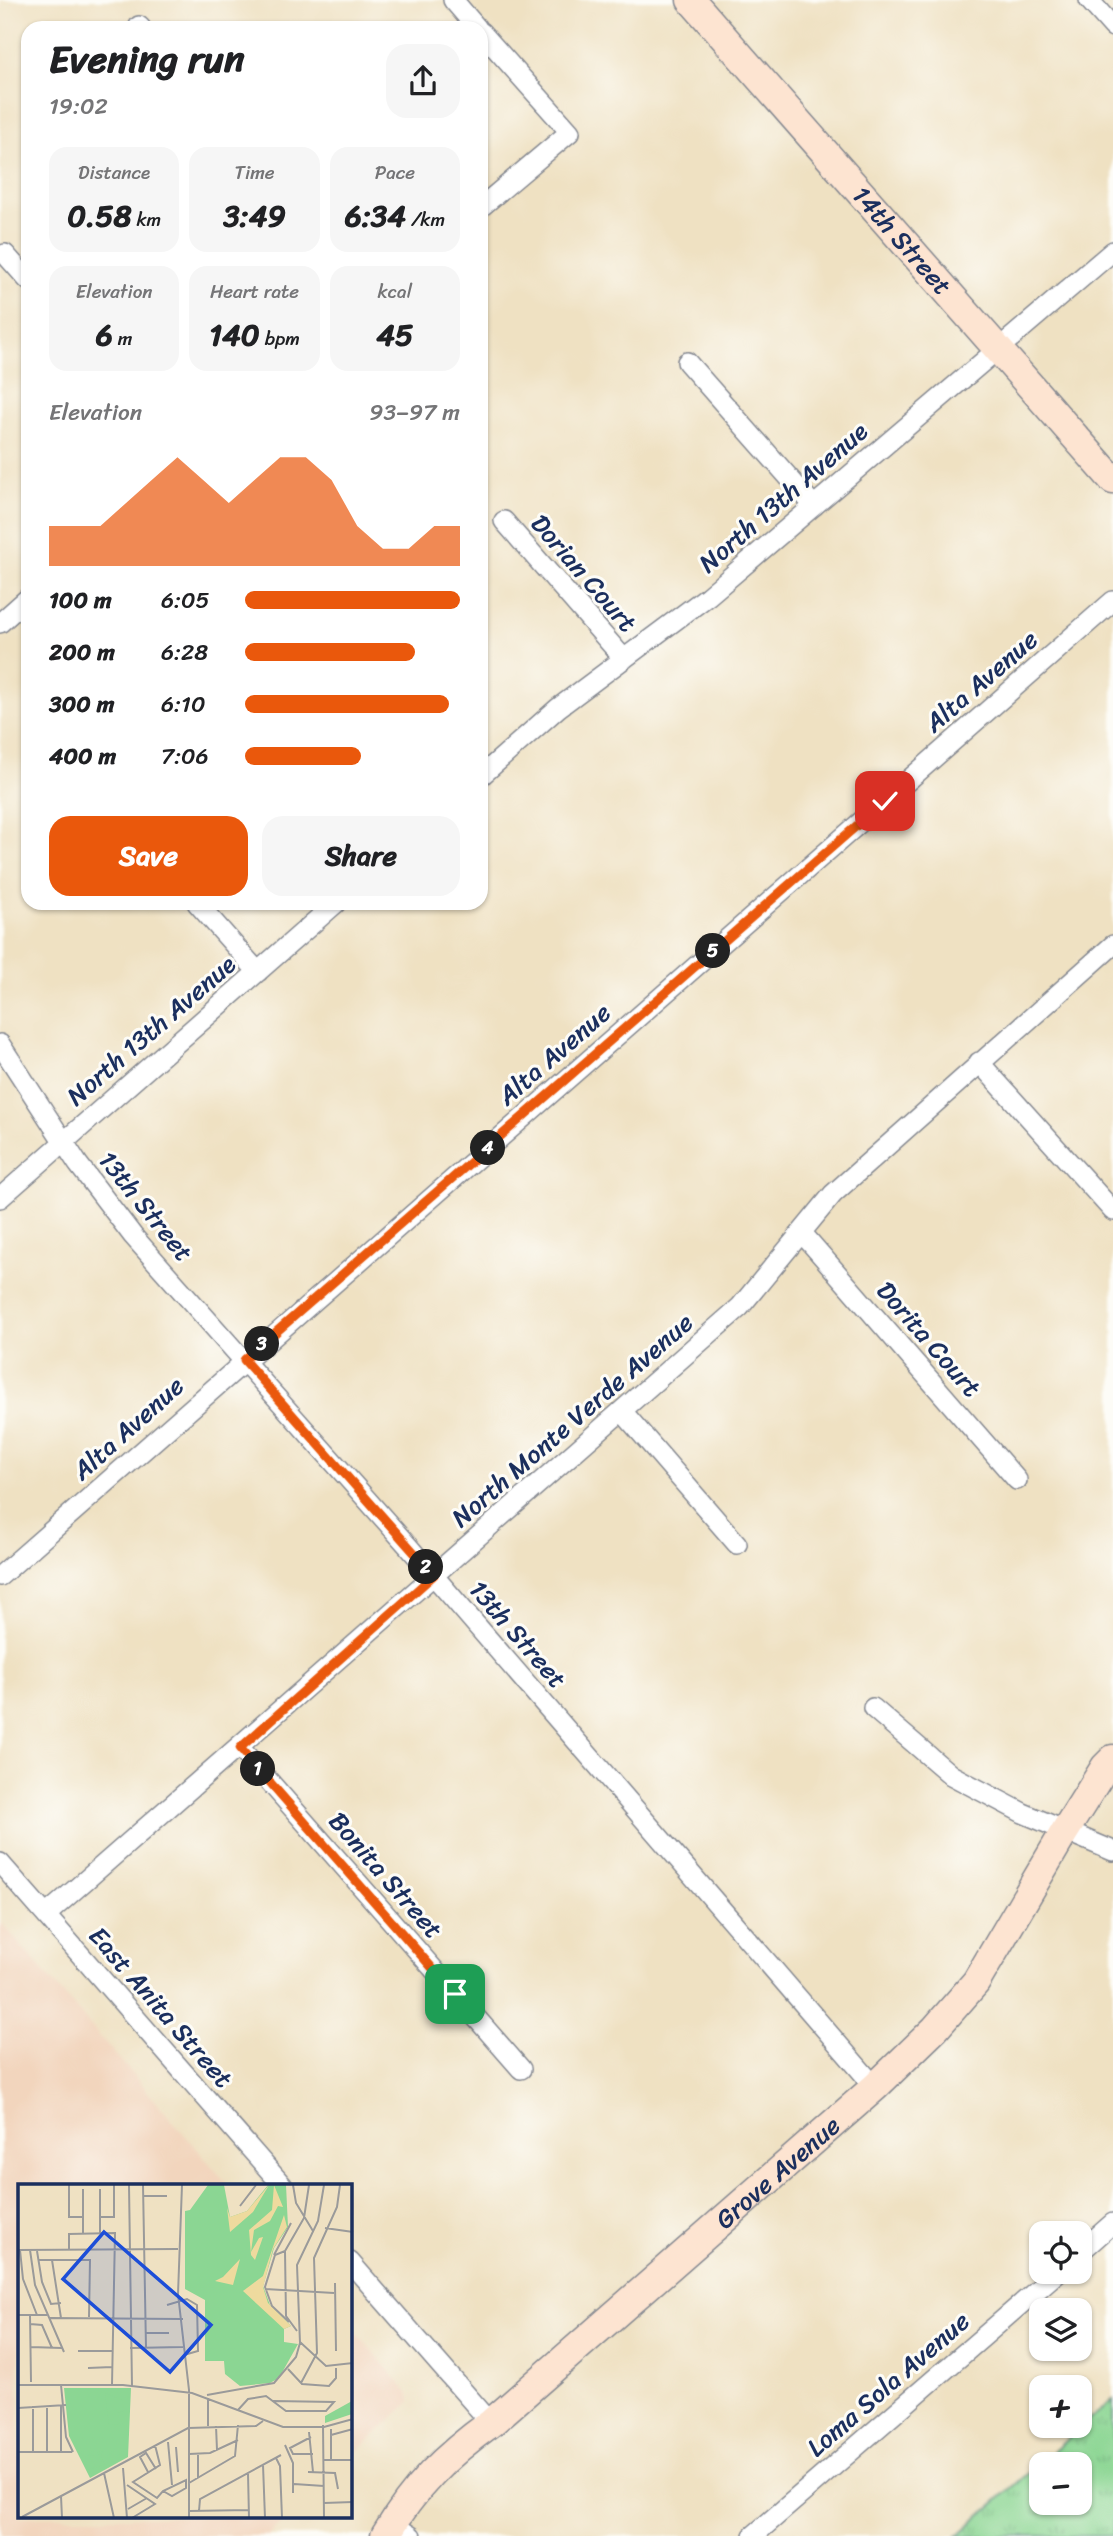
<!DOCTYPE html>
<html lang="en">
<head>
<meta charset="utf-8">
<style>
	body { margin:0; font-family:Sriracha,sans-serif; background:#f6f6f6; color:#202124; height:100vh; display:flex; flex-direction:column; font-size:26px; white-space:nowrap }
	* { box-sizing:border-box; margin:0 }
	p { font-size:23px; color:#757577 }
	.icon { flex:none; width:38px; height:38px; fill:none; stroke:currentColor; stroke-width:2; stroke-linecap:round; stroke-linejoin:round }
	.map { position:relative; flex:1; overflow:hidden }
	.details { position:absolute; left:21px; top:21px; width:467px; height:889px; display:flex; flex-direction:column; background:#fff; border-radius:21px; box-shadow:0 2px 5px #0004 }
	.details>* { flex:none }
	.buttons { position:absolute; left:1029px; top:2221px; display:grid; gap:14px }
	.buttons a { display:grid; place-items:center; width:63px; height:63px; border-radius:14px; background:#fff; box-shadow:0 2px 5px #0004; font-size:35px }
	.pin { position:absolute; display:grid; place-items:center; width:60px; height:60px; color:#fff; margin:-30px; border-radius:14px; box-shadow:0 4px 10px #0006 }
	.km { position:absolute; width:35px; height:35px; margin:-18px; border-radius:50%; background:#222; color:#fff; font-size:19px; line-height:35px; text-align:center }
	.round { display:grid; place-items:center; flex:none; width:74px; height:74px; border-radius:21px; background:#f6f6f6 }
	.overview { display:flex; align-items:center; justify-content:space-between; height:119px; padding:0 28px }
	h1 { font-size:38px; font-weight:700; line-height:52px }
	.stats { display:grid; grid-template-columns:repeat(3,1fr); gap:10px; height:119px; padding:7px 28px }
	.stats div { display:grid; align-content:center; border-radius:18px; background:#f6f6f6; text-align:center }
	.stats b { font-size:30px; font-weight:700 }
	.stats small { font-size:19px; font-weight:400 }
	.stats p { font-size:19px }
	.chart { height:196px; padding:14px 28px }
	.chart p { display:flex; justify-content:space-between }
	.chart svg { width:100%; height:126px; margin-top:7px; fill:#ea580c; opacity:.7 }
	.primary-button { display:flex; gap:14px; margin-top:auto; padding:14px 28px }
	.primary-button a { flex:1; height:80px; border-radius:21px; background:#ea580c; color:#fff; font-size:28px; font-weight:700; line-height:80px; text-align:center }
	.primary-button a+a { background:#f6f6f6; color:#202124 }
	ul { padding:0 28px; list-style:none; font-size:23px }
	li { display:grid; grid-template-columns:112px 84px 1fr; align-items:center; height:52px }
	li i { height:18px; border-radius:9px; background:#ea580c }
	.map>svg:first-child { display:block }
	.built { fill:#f2d5bd }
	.grass { fill:url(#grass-tufts); stroke:#538278; stroke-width:2; fill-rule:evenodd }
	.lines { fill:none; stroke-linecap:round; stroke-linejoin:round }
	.street-casing { stroke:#858890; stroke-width:22 }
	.secondary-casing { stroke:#858890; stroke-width:31 }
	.street { stroke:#fff; stroke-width:19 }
	.secondary { stroke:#fde4d1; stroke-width:28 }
	.route-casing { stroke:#fff; stroke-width:14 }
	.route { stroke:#ea580c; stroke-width:9 }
	.labels { text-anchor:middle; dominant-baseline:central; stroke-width:6; stroke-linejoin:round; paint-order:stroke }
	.street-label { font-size:26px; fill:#1b2f5e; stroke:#fdfcf7 }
	.inset-road { fill:none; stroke:#9a9a9a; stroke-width:2 }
	.view { fill:#1d4ed8; fill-opacity:0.15; stroke:#1d4ed8; stroke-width:3.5 }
	.inset-edge { fill:none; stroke:#1b2f5e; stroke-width:3.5 }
</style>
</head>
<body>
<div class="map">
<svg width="1113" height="2536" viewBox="0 0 1113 2536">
	<defs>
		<pattern id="grass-tufts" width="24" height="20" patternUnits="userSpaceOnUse" patternTransform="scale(1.75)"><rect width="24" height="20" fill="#8bd693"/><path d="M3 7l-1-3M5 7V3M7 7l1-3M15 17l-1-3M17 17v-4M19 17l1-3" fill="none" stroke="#77b881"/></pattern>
	</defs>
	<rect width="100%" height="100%" fill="#fdfcf7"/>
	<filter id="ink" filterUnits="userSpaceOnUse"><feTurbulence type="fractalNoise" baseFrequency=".0143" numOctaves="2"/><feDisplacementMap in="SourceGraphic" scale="14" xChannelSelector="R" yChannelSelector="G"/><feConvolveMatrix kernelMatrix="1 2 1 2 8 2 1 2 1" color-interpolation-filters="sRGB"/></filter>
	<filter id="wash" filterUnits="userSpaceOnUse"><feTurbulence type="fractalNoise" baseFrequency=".00686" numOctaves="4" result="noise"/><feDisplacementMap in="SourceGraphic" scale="28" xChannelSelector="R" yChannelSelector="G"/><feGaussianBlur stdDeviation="1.57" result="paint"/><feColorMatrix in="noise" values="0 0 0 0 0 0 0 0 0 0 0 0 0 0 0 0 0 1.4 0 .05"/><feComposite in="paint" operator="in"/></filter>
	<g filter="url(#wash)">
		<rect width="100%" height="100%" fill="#efe1c2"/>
		<path class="built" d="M0 1921 229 2186H19V2517H286L268 2536H0Z
			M350 2325 409 2394 410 2402 350 2458Z"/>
		<path class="grass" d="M1113 2399V2536H957ZM1041 2464H1080V2502H1041Z"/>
	</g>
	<g filter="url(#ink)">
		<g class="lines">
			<defs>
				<path id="street" d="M453 0 477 28
					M1089 0 1113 27
					M139 26 141 28
					M481 32 570 132 481 207
					M5 254 28 280
					M687 362 814 506
					M504 521 624 659
					M0 623 28 598
					M481 776 558 708 708 596 1113 251
					M197 903 258 972
					M0 1044 78 1164 133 1236 408 1546 875 2087
					M979 1062 1113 1211
					M0 1198 336 903
					M802 1233 1017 1480
					M622 1411 737 1544
					M0 1576 1113 601
					M873 1708 951 1775 1023 1813 1113 1851
					M240 1748 521 2069
					M0 1863 283 2186
					M46 1915 740 1307 833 1194 1113 945
					M1080 2252 1113 2223
					M350 2262 491 2423
					M392 2524 411 2536
					M753 2536 1058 2272"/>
				<g id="secondary">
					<path id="s1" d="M691 0 1113 480"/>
					<path id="s2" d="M385 2536C415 2486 444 2457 491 2423L875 2087 935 2029 976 1982 1065 1831 1105 1767 1113 1759"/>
				</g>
			</defs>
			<use href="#street" class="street-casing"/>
			<use href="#secondary" class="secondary-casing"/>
			<use href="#street" class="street"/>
			<use href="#secondary" class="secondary"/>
		</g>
	</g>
	<g class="lines" filter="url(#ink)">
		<defs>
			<path id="route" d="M455 1994 240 1748 434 1575 244 1360 885 801"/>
		</defs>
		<use href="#route" class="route-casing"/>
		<use href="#route" class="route"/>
	</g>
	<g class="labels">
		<g class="street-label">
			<text stroke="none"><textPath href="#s1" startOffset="320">14th Street</textPath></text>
			<text transform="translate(783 497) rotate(-41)">North 13th Avenue</text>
			<text transform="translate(584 573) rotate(49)">Dorian Court</text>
			<text transform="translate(981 681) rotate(-41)">Alta Avenue</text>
			<text transform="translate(151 1030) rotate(-41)">North 13th Avenue</text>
			<text transform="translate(554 1054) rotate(-41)">Alta Avenue</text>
			<text transform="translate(146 1206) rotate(51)">13th Street</text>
			<text transform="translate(929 1339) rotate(49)">Dorita Court</text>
			<text transform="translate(572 1420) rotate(-41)">North Monte Verde Avenue</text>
			<text transform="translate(128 1428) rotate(-42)">Alta Avenue</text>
			<text transform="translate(518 1634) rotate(49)">13th Street</text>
			<text transform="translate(386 1875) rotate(49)">Bonita Street</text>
			<text transform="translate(161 2007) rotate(49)">East Anita Street</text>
			<text stroke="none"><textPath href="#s2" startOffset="537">Grove Avenue</textPath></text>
			<text transform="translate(888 2384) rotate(-41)">Loma Sola Avenue</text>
		</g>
	</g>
	<g transform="translate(18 2184)">
		<rect width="334" height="334" fill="#efe1c2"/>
		<path d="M190 1H206L212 33 229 27 250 1H268L270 43 256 64 245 102 252 121 273 142 266 145V158L280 160 261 194 252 199 222 202 207 190 206 177H187V116L167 105V27L172 26Z" fill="#8bd693"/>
		<path d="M251 1 235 28 212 48 209 24 212 33 229 27ZM256 1 265 23 260 22 252 37 236 46 233 68 241 54 245 53 237 76 233 71 231 46 254 26ZM266 31 269 43 255 65 245 103 250 119 273 142 266 145 225 107 245 92ZM222 75 215 101 197 97 205 93Z" fill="#eeda9e"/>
		<path d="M113 204 110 273 72 294 51 252 46 204ZM334 217V230L307 239V232Z" fill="#8bd693"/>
		<path d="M87 209 104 216 106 227 99 229 105 240 91 241ZM85 266 83 273 87 280 70 286 67 271 81 272 79 268Z" fill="#8bd693"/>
		<path class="inset-road" d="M51 1V33H65M111 1 114 202M125 1 128 164M164 1 160 110 171 206M275 1 278 19 295 47M65 5V49M82 5V49M126 12H149M222 22 238 1M82 33H96V1M307 44 335 48M0 66 160 65M2 66 5 95 19 131M12 66 17 101 46 168M51 66V50L97 49 94 201M19 67 24 98 33 120 43 119M267 67 257 71 247 103 254 122 271 138M256 71 273 39M20 76H72L71 133M34 76 43 134M317 99 318 167M247 105 316 109M149 121 169 115 179 121 180 167 166 171M0 131H29M12 131 13 198M32 134 165 135M12 140 24 141 34 164M279 147 268 132 267 67 286 34 291 1M128 149H151M282 158 308 182 335 179M12 163 44 164M112 164 165 163M60 167H95M70 184 94 183M270 185 284 200 311 202 318 194V184M283 199 299 169 296 74 319 23 322 1M0 201H105L174 209 265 243H306L335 235M43 201 48 253 55 268M189 211 256 199 278 173 282 159 279 81 300 37 306 1M15 222V268M29 222V268M43 222V268M0 224 48 221M220 226 230 215 248 212 268 227H308L316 218 255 217M305 241 306 334M190 242V214M198 242 199 266M313 245V276M291 248 295 288M313 251 335 245M293 253 272 264 275 270H295M150 258 154 301M137 261 142 281 115 298 139 314 145 307 168 296V304L154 312 145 307M267 261 275 279V309M158 263 160 288M0 268H54M171 270 192 269 220 256M258 274 262 282 264 334M306 276H335M245 281 247 334M105 284 109 334M130 288 122 273 128 269 138 285M290 288 317 289 320 305M86 289 96 334M230 289 231 334M180 294V270M171 299 217 272 220 241M276 300 306 302M109 301 137 320 114 334M43 312 44 334M306 319 335 318M110 325 129 314M171 327 231 326M181 327 182 315 263 271M4 333 170 244 238 242 245 237M171 334V206"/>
		<path class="view" d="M86 48 193 141 152 188 45 95Z"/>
		<rect width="334" height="334" class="inset-edge"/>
	</g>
</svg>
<div class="buttons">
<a><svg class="icon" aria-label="locate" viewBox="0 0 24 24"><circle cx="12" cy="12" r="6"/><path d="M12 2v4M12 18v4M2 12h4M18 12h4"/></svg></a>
<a><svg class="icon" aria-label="layers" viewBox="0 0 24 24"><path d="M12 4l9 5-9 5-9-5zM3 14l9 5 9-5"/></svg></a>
<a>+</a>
<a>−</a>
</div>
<div class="pin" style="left:455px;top:1994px;background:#1e9e55"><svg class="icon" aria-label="arrive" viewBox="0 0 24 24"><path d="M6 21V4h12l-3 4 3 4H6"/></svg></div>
<div class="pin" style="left:885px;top:801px;background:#d93025"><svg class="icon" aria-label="check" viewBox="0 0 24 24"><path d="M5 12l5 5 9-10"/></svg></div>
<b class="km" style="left:258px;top:1769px">1</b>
<b class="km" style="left:426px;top:1567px">2</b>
<b class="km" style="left:262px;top:1344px">3</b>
<b class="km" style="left:488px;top:1148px">4</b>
<b class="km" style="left:713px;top:951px">5</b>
<section class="details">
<div class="overview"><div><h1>Evening run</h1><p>19:02</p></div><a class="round"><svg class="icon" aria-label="share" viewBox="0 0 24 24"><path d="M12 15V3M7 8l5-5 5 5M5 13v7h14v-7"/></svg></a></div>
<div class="stats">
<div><p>Distance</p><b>0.58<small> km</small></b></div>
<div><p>Time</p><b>3:49</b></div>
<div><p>Pace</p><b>6:34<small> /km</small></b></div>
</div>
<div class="stats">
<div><p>Elevation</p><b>6<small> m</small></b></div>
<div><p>Heart rate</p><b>140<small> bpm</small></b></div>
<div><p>kcal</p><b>45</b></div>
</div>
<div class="chart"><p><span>Elevation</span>93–97 m</p>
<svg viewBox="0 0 160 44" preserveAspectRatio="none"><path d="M0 44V30L10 30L20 30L30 22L40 14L50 6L60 14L70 22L80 14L90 6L100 6L110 14L120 30L130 38L140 38L150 30L160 30V44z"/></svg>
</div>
<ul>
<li><b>100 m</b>6:05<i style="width:100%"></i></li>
<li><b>200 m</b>6:28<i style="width:79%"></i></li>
<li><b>300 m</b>6:10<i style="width:95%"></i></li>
<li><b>400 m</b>7:06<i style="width:54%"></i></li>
</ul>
<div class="primary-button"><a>Save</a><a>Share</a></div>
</section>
</div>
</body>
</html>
